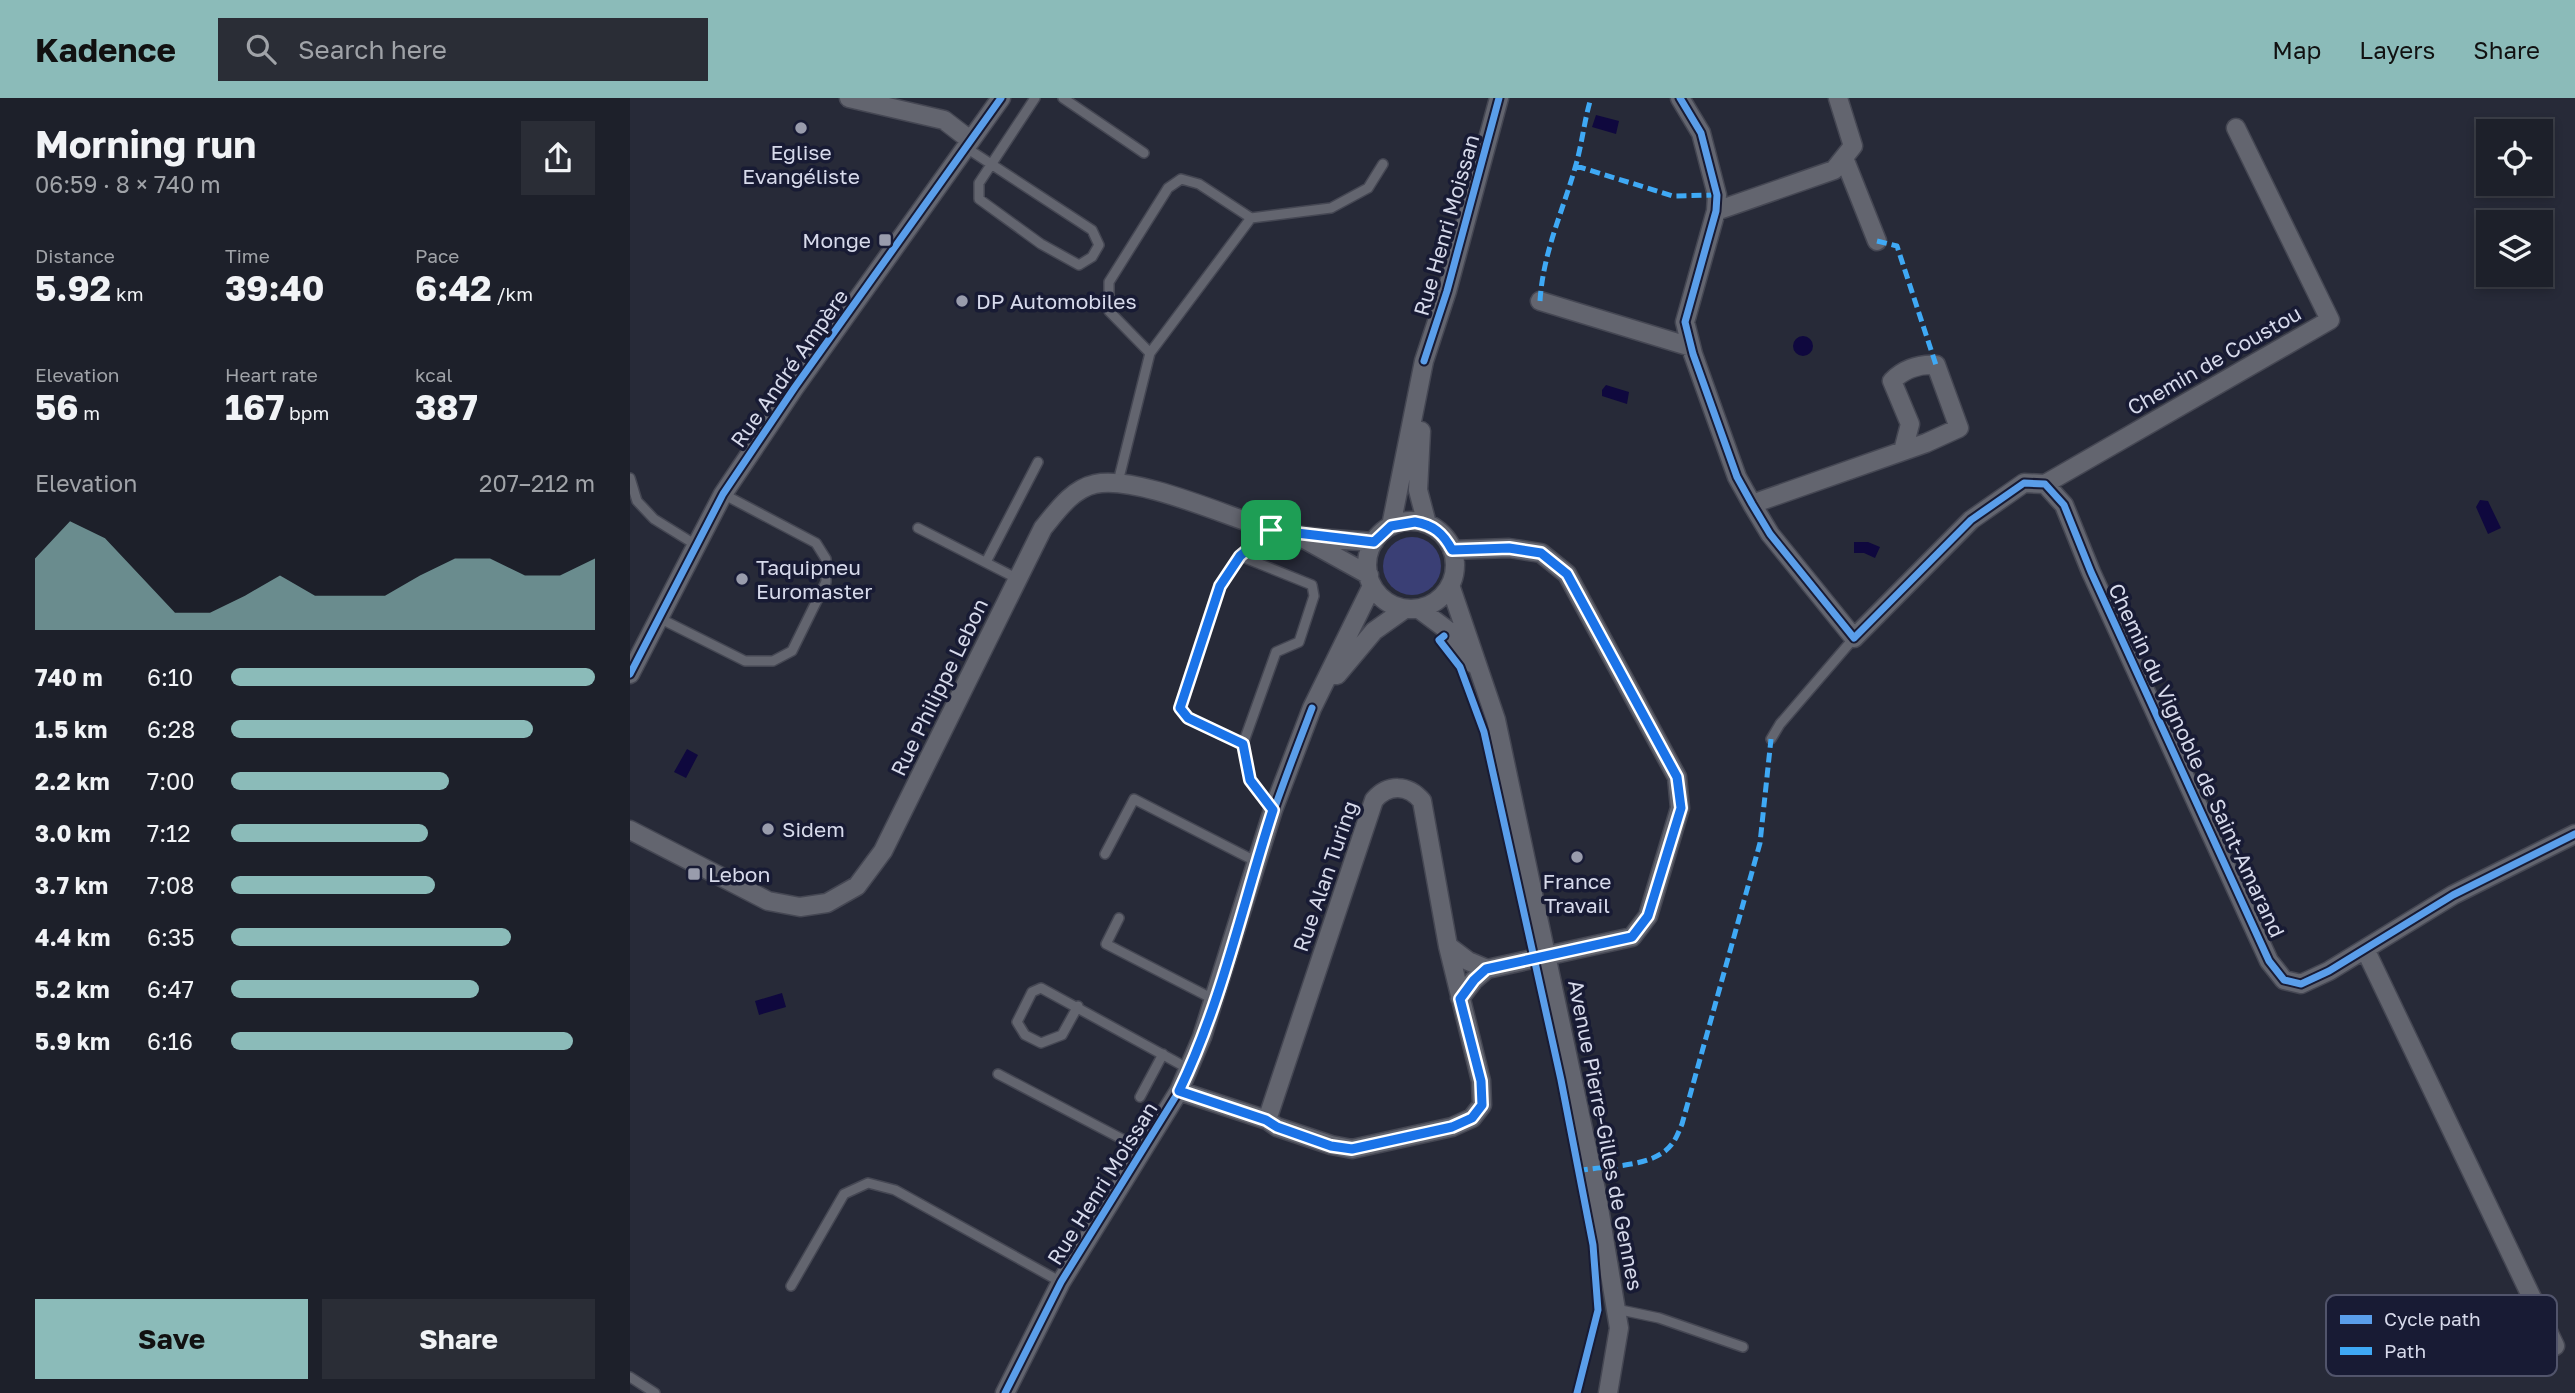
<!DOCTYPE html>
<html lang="en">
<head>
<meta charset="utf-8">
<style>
	body { margin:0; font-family:"Golos Text",sans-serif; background:#2a2d36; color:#f1f3f6; height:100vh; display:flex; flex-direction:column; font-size:26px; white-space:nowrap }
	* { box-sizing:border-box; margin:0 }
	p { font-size:23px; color:#a0a3a8 }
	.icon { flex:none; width:38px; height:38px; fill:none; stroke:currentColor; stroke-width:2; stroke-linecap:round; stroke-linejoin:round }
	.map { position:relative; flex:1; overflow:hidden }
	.details { display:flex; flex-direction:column; background:#1d202a; width:630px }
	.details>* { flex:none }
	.fabs { position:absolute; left:1846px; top:21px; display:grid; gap:14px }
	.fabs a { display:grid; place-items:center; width:77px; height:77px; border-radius:0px; background:#1d202a; box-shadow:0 4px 10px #0003,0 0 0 2px #3b3e47; font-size:35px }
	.pin { position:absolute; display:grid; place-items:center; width:60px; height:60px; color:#fff; margin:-30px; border-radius:14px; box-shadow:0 4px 10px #0006 }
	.round { display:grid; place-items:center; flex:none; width:74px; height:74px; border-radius:0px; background:#2a2d36 }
	.head { display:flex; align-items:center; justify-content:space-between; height:119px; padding:0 35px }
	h1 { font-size:38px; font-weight:700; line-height:52px }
	.metrics { display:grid; grid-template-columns:repeat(3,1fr); gap:10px; height:119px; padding:7px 35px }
	.metrics div { display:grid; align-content:center }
	.metrics b { font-size:35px; font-weight:700 }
	.metrics small { font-size:19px; font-weight:400 }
	.metrics p { font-size:19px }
	.chart { height:196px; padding:14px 35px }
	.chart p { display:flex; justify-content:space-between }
	.chart svg { width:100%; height:126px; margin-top:7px; fill:#8bbbb9; opacity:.7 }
	.primary-button { display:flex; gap:14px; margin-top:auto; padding:14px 35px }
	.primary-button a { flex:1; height:80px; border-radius:0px; background:#8bbbb9; color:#111; font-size:28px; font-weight:700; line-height:80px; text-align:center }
	.primary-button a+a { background:#2a2d36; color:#f1f3f6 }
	ul { padding:0 35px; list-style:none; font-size:23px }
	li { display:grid; grid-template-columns:112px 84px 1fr; align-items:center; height:52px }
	li i { height:18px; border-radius:9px; background:#8bbbb9 }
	header { display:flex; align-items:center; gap:42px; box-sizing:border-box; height:98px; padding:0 35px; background:#8bbbb9; color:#111 }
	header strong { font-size:33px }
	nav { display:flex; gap:38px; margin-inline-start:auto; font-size:24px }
	.search { width:490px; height:63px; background:#2a2d36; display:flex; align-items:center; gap:18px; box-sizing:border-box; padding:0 24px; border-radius:0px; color:#a0a3a8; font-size:26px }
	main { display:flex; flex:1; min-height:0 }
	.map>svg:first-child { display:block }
	.green { fill:#3a3f75 }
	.water { fill:#0f083e }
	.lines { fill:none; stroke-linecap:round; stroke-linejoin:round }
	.lane-casing { stroke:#454753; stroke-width:12 }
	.street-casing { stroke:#454753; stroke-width:21 }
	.lane { stroke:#63656f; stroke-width:9 }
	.street { stroke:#63656f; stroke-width:18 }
	.quiet { stroke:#3fa9f5; stroke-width:5; stroke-dasharray:10 5; stroke-linecap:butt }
	.cycleway-casing { stroke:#181b34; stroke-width:11 }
	.cycleway { stroke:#5a9eea; stroke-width:7 }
	.route-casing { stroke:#fff; stroke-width:14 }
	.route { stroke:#1a73e8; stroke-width:9 }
	.poi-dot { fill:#999cac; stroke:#181b34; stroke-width:2.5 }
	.labels { text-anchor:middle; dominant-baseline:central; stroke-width:7; stroke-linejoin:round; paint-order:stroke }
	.poi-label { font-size:21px; fill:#d7daeb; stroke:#181b34; text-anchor:start }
	.street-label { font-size:21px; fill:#d7daeb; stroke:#181b34 }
	.key { fill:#181b34; stroke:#51546b; stroke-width:2 }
	.key-label { font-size:19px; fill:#d7daeb }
</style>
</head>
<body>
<header>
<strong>Kadence</strong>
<div class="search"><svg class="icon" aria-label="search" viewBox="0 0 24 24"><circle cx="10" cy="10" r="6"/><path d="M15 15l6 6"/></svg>Search here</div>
<nav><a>Map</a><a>Layers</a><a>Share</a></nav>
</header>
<main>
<section class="details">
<div class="head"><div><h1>Morning run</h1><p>06:59 · 8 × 740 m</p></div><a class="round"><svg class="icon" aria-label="share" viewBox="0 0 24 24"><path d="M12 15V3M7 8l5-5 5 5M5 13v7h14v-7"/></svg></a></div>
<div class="metrics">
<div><p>Distance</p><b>5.92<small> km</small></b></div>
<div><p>Time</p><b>39:40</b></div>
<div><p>Pace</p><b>6:42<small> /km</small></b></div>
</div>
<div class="metrics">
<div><p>Elevation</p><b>56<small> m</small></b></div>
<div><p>Heart rate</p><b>167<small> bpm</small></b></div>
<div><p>kcal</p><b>387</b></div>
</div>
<div class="chart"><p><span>Elevation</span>207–212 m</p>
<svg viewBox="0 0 160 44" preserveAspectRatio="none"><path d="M0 44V19L10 6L20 12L30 25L40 38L50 38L60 32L70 25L80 32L90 32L100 32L110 25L120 19L130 19L140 25L150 25L160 19V44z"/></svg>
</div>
<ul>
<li><b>740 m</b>6:10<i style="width:100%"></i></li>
<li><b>1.5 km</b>6:28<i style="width:83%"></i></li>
<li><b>2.2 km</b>7:00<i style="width:60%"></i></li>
<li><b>3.0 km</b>7:12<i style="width:54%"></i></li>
<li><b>3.7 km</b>7:08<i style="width:56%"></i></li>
<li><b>4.4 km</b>6:35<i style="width:77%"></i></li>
<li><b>5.2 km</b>6:47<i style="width:68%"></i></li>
<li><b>5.9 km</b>6:16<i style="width:94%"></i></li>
</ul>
<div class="primary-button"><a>Save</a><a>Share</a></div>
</section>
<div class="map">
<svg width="1945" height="1295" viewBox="0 0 1945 1295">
	<rect width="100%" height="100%" fill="#272a38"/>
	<path class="green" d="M753 468a29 29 0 1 1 58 0a29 29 0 1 1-58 0Z"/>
	<path class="water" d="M966 17 989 23 986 36 962 29Z
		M1163 248a10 10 0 1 1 20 0a10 10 0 1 1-20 0Z
		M976 287 999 294 997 306 972 298V292Z
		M1850 402 1858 403 1871 430 1858 436 1846 409Z
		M1224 444H1238L1250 449 1245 460 1234 455H1224Z
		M57 651 68 657 56 680 44 674Z
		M152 895 156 909 129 917 125 903Z"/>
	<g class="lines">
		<defs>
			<path id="lane" d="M433 0 514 55
				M335 49 462 132 469 147 462 159 449 167 411 146 349 101V85L405 0
				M520 255 479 213V184L538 90 551 81 569 86 621 120
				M0 380 7 403 24 421 66 447
				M488 384 520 255 621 120 701 110 738 90 753 66
				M288 430 388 481
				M610 458 682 487 684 498 669 544 646 554 613 646 620 682 642 710
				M356 464 408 364
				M29 520 115 563H143L162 553 196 484V461L186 445 93 396
				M1141 641 1150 626 1224 540
				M613 646 558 620 550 610 590 488 610 458 641 432
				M475 756 504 701 627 764
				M489 820 476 846 585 902
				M448 908 432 937 411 945 395 937 387 924 402 894 411 890 559 971
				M368 976 513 1052
				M510 999 533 956
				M161 1188 214 1096 238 1085 265 1092 431 1184
				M986 1211 1029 1220 1113 1249
				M0 1279 25 1295"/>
			<path id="street" d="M219 0 314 22 340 42
				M1050 0 1071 35 1087 97 1086 113 1055 224 1063 256 1107 379 1122 406 1140 436 1224 540 1341 422 1394 385 1415 386 1434 407 1461 474 1639 863 1654 882 1671 886 1699 873 1823 797 1945 736
				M1214 60 1247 143
				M1086 113 1204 72 1223 48 1208 0
				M910 203 1061 249
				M791 333 788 392 797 426
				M1415 386 1700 222 1606 30
				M1122 406 1296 345 1329 330 1306 267C1289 266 1275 270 1262 283L1280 326 1273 353
				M737 467a44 44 0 1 1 88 0a44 44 0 1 1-88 0Z
				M761 428 794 263 817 193 869 0
				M674 441 739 477
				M822 452 879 450 911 455 937 476 1047 679 1050 710 1018 818 1002 839 857 871 844 882 830 900
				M820 487 866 622 966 1092 989 1230 978 1295
				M789 511 820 534 841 565
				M0 576 93 396 165 289 371 0
				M707 577 744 533 775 511
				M0 732 138 803 170 809 197 805 227 788 253 753 413 430C427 413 442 391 465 386 506 377 596 418 639 431 672 441 710 441 744 444
				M818 848 838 863 857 871
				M1735 851 1925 1248
				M549 993 637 1022 647 1029 701 1047 722 1051 822 1029 842 1020 852 1007 851 983 818 848 792 703C778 686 758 686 744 702L637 1022
				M375 1295 431 1184 549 993 572 939 643 712 682 610 742 488"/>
		</defs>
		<use href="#lane" class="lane-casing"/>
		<use href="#street" class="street-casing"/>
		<use href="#lane" class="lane"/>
		<use href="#street" class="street"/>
		<path class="quiet" d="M946 68 1043 98 1087 97
			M1247 143 1267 148 1306 267
			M910 203C913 155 932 115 945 70 952 47 954 23 961 0
			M948 1073C975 1067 1023 1071 1042 1046 1046 1041 1049 1033 1052 1026L1130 745 1141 641"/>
		<defs>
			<path id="cycleway" d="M1050 0 1071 35 1087 97 1086 113 1055 224 1063 256 1107 379 1122 406 1140 436 1224 540 1341 422 1394 385 1415 386 1434 407 1461 474 1639 863 1654 882 1671 886 1699 873 1823 797 1945 736
				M794 263 817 193 869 0
				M814 538 809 542 830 569 854 634 931 982 963 1147 968 1212 947 1295
				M0 576 93 396 165 289 371 0
				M375 1295 431 1184 549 993C583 921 602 842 626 766 642 713 662 662 682 610"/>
		</defs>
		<use href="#cycleway" class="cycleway-casing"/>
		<use href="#cycleway" class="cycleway"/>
	</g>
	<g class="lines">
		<defs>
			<path id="route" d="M785 424C803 427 813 435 822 452L879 450 911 455 937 476 1047 679 1051 710 1018 818 1002 839 856 871 844 882 830 901 851 983 852 1007 842 1020 822 1029 722 1051 701 1048 647 1029 636 1022 549 993C592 904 613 805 643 712L620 682 613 646 558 620 550 610 590 488 610 458 641 432 744 444 761 428Z"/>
		</defs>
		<use href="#route" class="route-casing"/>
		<use href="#route" class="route"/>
	</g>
	<g class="poi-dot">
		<circle cx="171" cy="30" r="7"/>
		<rect x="248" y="135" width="14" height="14" rx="3.5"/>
		<circle cx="332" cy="203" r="7"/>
		<circle cx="112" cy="481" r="7"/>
		<circle cx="138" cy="731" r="7"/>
		<circle cx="947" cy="759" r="7"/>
		<rect x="57" y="769" width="14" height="14" rx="3.5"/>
	</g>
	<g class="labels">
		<g class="poi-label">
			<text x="171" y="54" text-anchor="middle">Eglise<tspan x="171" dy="24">Evangéliste</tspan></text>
			<text x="241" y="142" text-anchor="end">Monge</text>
			<text x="346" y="203">DP Automobiles</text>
			<text x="126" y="469">Taquipneu<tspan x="126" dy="24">Euromaster</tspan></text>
			<text x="152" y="731">Sidem</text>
			<text x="78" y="776">Lebon</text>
			<text x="947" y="783" text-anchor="middle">France<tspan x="947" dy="24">Travail</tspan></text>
		</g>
		<g class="street-label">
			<text transform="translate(816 127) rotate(-74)">Rue Henri Moissan</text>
			<text transform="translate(1584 262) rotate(-30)">Chemin de Coustou</text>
			<text transform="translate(159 270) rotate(-55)">Rue André Ampère</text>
			<text transform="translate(309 589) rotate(-64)">Rue Philippe Lebon</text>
			<text transform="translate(1567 662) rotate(65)">Chemin du Vignoble de Saint-Amarand</text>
			<text transform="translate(695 778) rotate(-71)">Rue Alan Turing</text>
			<text transform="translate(976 1037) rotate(79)">Avenue Pierre-Gilles de Gennes</text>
			<text transform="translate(472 1085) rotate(-58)">Rue Henri Moissan</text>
		</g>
	</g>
	<rect x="1696" y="1197" width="231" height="81" rx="10" class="key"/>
	<rect x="1710" y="1217" width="32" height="9" fill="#5a9eea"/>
	<rect x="1710" y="1249" width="32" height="8" fill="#3fa9f5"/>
	<g class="key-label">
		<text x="1754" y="1228">Cycle path</text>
		<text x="1754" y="1260">Path</text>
	</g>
</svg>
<div class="fabs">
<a><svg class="icon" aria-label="locate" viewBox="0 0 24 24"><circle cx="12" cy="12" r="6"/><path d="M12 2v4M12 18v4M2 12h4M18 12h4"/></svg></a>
<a><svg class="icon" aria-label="layers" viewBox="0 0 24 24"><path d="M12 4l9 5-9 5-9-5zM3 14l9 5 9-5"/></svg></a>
</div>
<div class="pin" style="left:641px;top:432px;background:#1e9e55"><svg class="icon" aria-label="arrive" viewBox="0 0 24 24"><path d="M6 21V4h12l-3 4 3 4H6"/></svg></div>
</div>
</main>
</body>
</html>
